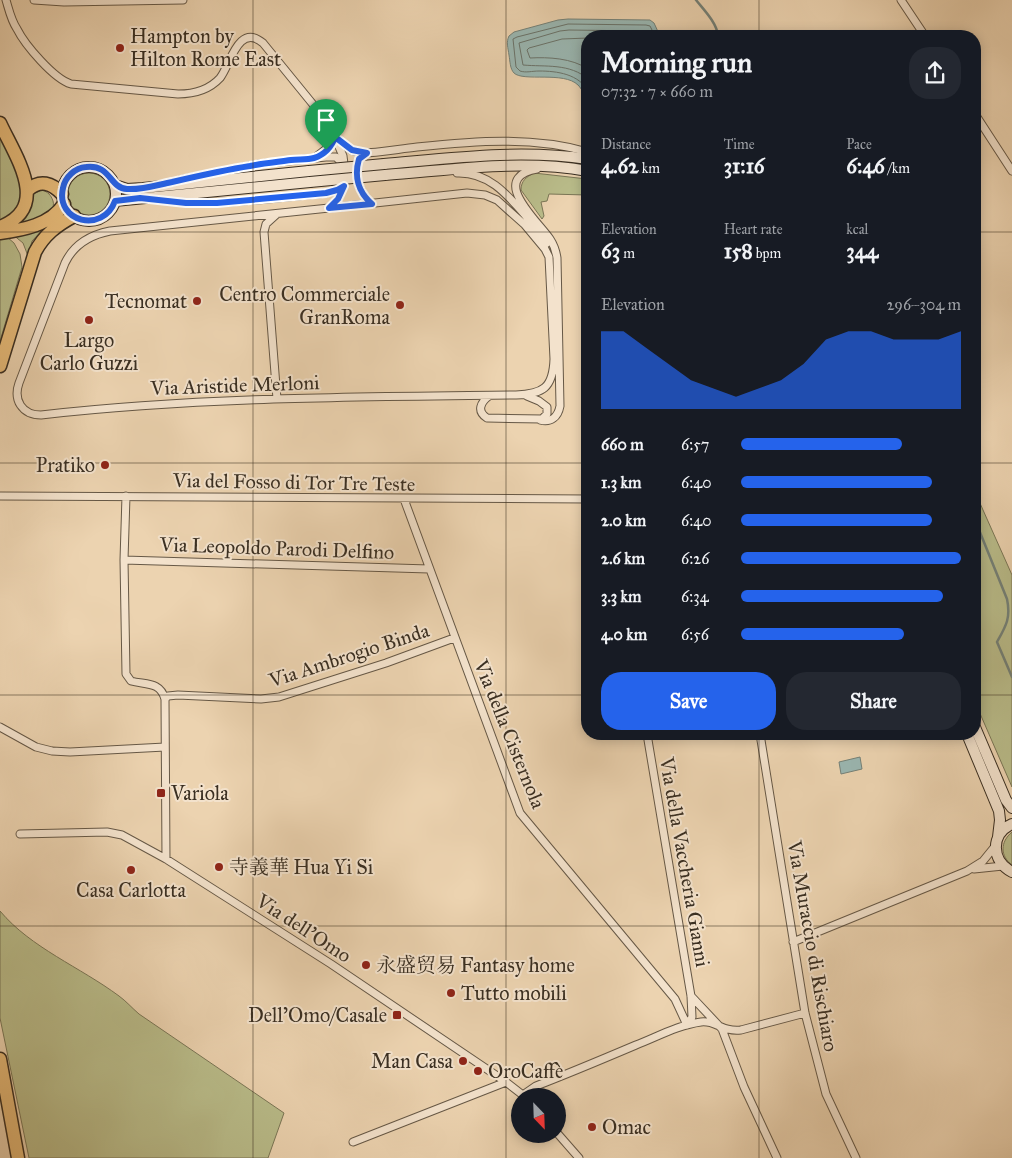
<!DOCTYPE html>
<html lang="en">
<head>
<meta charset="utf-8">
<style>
	body { margin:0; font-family:"IM FELL Great Primer","Noto Serif SC",serif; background:#242831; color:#f1f3f6; height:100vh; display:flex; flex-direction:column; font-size:19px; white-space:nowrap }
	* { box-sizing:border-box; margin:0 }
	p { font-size:16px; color:#9ea1a6 }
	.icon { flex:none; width:28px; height:28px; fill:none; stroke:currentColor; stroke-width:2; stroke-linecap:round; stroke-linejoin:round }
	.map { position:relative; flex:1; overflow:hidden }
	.sheet { position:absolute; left:581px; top:30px; width:400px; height:710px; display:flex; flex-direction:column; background:#171b24; border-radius:20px; box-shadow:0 2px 12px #0003 }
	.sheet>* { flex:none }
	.needle { width:32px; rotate:157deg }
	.fabs { position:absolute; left:511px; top:1088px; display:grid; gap:10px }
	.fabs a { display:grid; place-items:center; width:55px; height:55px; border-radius:50%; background:#171b24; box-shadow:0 2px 12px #0003; font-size:25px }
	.pin { position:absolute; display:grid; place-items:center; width:42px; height:42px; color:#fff; margin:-51px -21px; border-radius:50% 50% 50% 0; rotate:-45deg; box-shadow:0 0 5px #0007 }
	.pin .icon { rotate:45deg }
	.round { display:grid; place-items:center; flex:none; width:52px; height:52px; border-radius:20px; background:#242831 }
	.head { display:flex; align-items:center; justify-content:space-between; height:85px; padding:0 20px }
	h1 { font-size:28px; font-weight:700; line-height:38px }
	.figures { display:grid; grid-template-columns:repeat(3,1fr); gap:8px; height:85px; padding:5px 20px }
	.figures div { display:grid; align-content:center }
	.figures b { font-size:21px; font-weight:700 }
	.figures small { font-size:14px; font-weight:400 }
	.figures p { font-size:14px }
	.chart { height:140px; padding:10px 20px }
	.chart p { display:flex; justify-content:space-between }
	.chart svg { width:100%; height:90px; margin-top:5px; fill:#2563eb; opacity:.7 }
	.button { display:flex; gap:10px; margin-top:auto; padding:10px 20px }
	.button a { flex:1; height:58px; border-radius:20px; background:#2563eb; color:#fff; font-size:20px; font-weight:700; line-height:58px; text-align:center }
	.button a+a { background:#242831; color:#f1f3f6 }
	ul { padding:0 20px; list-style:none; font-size:16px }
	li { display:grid; grid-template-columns:80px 60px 1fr; align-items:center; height:38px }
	li i { height:12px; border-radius:6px; background:#2563eb }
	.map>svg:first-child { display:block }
	.green { fill:#b9bc8a; stroke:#7a7656 }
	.water { fill:#9ab7b2; stroke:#748178 }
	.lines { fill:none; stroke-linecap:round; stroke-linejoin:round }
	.shore { stroke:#6a736a; stroke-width:1 }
	.stream { stroke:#748178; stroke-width:2.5 }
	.minor-casing { stroke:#665846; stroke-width:9 }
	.secondary-casing { stroke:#3a2f22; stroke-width:12 }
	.motorway-casing { stroke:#3a2f22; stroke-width:15 }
	.minor { stroke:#f3e2cc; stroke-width:7 }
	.secondary { stroke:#f3e2cc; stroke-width:10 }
	.motorway { stroke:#e6ba78; stroke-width:12 }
	.secondary-bridge-casing { stroke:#3a2f22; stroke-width:12; stroke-linecap:butt }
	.secondary-bridge { stroke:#f3e2cc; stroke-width:10 }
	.route-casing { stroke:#fff; stroke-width:10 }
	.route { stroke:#2563eb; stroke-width:6 }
	.grid { fill:none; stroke:#3a2f22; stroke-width:1; stroke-opacity:0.55 }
	.poi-dot { fill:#8f2418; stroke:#f3e2cc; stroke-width:2 }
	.labels { text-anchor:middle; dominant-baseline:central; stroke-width:4; stroke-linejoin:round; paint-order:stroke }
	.poi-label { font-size:20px; fill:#3a2f22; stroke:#f3e2cc; text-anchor:start }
	.street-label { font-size:20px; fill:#3a2f22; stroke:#f3e2cc }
</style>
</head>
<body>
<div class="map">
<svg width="1012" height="1158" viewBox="0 0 1012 1158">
	<rect width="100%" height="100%" fill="#ecd3b0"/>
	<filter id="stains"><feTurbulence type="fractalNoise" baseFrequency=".004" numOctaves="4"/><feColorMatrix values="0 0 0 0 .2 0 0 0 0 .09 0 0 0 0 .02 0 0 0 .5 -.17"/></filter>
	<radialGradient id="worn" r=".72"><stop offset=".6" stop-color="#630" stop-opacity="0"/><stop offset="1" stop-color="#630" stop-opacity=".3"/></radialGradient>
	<path class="green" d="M0 131 22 183 20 206 0 223Z
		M534 173 587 179V195L549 194 547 201 541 202 544 216 542 219 521 190C521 181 526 177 534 173Z
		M68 194a21 21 0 1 1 42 0a21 21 0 1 1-42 0Z
		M42 190C48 192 51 195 53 201 58 216 24 223 12 226L33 194Z
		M49 223 32 241 28 256 23 243 12 234Z
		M0 237H7L14 243 20 254 22 267 0 341Z
		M975 492 1012 575V787L975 702Z
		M1012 832V865C1000 856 1000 842 1012 832Z
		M0 911C31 948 80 967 119 996 126 1001 132 1008 139 1014L284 1113 268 1158H29L0 1018Z"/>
	<path class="water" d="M568 19 650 20 654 23 660 36H588L587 103C585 97 583 90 578 85 564 71 523 82 514 73 510 69 510 61 509 55 508 48 506 42 509 36L514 32 558 20Z
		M860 757 862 769 841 774 839 762Z"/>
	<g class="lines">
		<path class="shore" d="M588 38 562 39 529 48 527 50 530 58C548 57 572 58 588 69
			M588 79C570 63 545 67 523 65L519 43 560 31 569 30 644 31 648 36
			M588 91C579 74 557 71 539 71 532 71 526 73 520 71L516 67 513 39 517 37 568 24 646 25 650 26 655 36"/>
		<path class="stream" d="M696 0C704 10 717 23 718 36
			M975 520 1007 599C1011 618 1006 626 997 642L1012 677"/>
		<defs>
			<path id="minor" d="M6 0C9 10 11 20 17 29 25 45 54 79 71 84L178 94C194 94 209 90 220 78 230 66 238 22 263 43L329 124 343 156 345 172
				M34 0 64 2 183 0
				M901 0 925 36
				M975 114 1012 171
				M336 138 351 150 360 153C379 153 398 149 417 147 474 141 532 136 588 152
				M367 153 360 157C353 174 358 192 372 204
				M317 156 330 146 335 137
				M537 169C488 178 537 220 550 239 554 245 556 251 557 258L560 406C558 417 551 423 540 420
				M457 173C488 172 506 193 525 215 532 224 541 233 546 244
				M180 180 259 164 326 157H336L344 165
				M160 200C216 206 270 199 326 193L337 190 344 185
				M329 208 467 193 485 195 497 200 525 225 545 249 549 257 554 359C553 388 543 394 516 395 357 397 199 397 41 415 22 415 13 400 19 383L65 263C74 244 90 235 110 231L329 208 338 199 344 185
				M489 396C481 402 476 411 487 418L542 419 547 414V407L539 401 527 396
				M277 399 264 232 266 224 277 214
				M0 496 588 499
				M126 496 124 560 126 674 131 681C145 685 160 681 165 699L166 859
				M404 499 520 813 675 999 687 1025
				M124 560 429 569
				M165 699 168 696 178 695 261 699 279 697 386 663 454 638
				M0 727 36 747 52 751 70 752 165 747
				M647 734 691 996 692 1017 687 1025
				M760 734 805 1013 826 1094 856 1158
				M20 834 107 832 122 835 166 859 331 964 506 1082 524 1096
				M974 869 1003 866
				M793 942 967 871 983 861 996 845
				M691 996 722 1029 744 1087 777 1158
				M523 1095 536 1086C570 1073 603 1059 636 1045 657 1037 678 1025 701 1022 716 1020 721 1032 741 1030L805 1013
				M558 1134 579 1158
				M353 1142 506 1082"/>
			<path id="secondary" d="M384 164C452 158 520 149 588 159
				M62 194a27 27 0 1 1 54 0a27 27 0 1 1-54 0Z
				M385 175C453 170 520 159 588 171
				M115 185 127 189 143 188 309 171
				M115 201 310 182
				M975 727 1006 800 1012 808
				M967 734 999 811 1000 820 998 837
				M1012 824C990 834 991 861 1012 872"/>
			<path id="motorway" d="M0 123C15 156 52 207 0 227
				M28 190C40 179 52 183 62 194
				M0 233C22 230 51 225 64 204
				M0 366 35 252C44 235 57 225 74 216
				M0 1059 18 1158"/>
		</defs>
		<use href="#minor" class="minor-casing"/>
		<use href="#secondary" class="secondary-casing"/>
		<use href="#motorway" class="motorway-casing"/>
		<use href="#minor" class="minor"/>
		<use href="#secondary" class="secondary"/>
		<use href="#motorway" class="motorway"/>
		<defs>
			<path id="secondary-bridge" d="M309 171 384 164
				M310 182 385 175"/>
		</defs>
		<use href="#secondary-bridge" class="secondary-bridge-casing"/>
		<use href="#secondary-bridge" class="secondary-bridge"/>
	</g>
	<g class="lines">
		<defs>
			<path id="route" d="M335 137 352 150 367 153 359 159C354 176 358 192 372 204L329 208 338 199 344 186 337 190 326 193 217 203H186L140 198 115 201C103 234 55 222 63 188 65 177 75 168 86 167 111 164 109 188 127 189 142 190 157 185 172 182 198 176 224 170 250 166 264 163 277 162 291 160 298 159 307 160 314 158 324 155 332 147 335 137Z"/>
		</defs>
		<use href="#route" class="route-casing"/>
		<use href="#route" class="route"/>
	</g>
	<path class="grid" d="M253 0V1158M506 0V1158M759 0V36M0 232H588M975 232H1012M0 463H588M975 463H1012M0 695H588M975 695H1012M759 734V1158M0 926H1012"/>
	<g class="poi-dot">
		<circle cx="120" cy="48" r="5"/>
		<circle cx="197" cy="301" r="5"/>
		<circle cx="400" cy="305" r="5"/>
		<circle cx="89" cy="320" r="5"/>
		<circle cx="105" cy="465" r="5"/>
		<rect x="156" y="788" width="10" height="10" rx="2.5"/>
		<circle cx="219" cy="867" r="5"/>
		<circle cx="131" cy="870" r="5"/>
		<circle cx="366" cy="965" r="5"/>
		<circle cx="451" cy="993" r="5"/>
		<rect x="392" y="1010" width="10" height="10" rx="2.5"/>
		<circle cx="463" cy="1061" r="5"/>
		<circle cx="478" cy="1071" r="5"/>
		<circle cx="592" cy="1127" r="5"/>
	</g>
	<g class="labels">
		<g class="poi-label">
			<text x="130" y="36">Hampton by<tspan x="130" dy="23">Hilton Rome East</tspan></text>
			<text x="390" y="294" text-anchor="end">Centro Commerciale<tspan x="390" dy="23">GranRoma</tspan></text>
			<text x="187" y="301" text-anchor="end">Tecnomat</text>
			<text x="89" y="340" text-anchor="middle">Largo<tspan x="89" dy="23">Carlo Guzzi</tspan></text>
			<text x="95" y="465" text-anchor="end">Pratiko</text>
			<text x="171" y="793">Variola</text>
			<text x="229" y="867">寺義華 Hua Yi Si</text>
			<text x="131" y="890" text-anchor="middle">Casa Carlotta</text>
			<text x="376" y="965">永盛贸易 Fantasy home</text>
			<text x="461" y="993">Tutto mobili</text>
			<text x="387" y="1015" text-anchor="end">Dell'Omo/Casale</text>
			<text x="453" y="1061" text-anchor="end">Man Casa</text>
			<text x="488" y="1071">OroCaffè</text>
			<text x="602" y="1127">Omac</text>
		</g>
		<g class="street-label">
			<text transform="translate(235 385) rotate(-2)">Via Aristide Merloni</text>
			<text transform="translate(294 482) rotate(1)">Via del Fosso di Tor Tre Teste</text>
			<text transform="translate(277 548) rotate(2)">Via Leopoldo Parodi Delfino</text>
			<text transform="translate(349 655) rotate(-18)">Via Ambrogio Binda</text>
			<text transform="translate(510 734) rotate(68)">Via della Cisternola</text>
			<text transform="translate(685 862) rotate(80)">Via della Vaccheria Gianni</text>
			<text transform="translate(304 928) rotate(33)">Via dell'Omo</text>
			<text transform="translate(813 946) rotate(80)">Via Muraccio di Rischiaro</text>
		</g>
	</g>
	<rect width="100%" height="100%" filter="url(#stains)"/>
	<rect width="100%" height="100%" fill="url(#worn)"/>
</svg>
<div class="fabs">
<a><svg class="needle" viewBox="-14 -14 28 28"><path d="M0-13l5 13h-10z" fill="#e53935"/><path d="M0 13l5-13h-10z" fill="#9ea1a6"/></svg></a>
</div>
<div class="pin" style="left:326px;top:150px;background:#1e9e55"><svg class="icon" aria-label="arrive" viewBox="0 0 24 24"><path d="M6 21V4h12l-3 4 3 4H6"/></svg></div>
<section class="sheet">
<div class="head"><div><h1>Morning run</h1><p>07:32 · 7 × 660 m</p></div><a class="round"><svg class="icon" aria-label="share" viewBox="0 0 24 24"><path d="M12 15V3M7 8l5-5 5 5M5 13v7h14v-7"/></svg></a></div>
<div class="figures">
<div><p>Distance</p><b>4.62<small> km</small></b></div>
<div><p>Time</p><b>31:16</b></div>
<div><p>Pace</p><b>6:46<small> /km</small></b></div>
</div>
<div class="figures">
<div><p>Elevation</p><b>63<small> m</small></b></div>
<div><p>Heart rate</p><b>158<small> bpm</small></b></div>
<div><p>kcal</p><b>344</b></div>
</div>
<div class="chart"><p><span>Elevation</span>296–304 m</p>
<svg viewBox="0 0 160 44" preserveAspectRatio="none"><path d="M0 44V6L10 6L20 14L30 22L40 30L50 34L60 38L70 34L80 30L90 22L100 10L110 6L120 6L130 10L140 10L150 10L160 6V44z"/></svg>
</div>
<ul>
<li><b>660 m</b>6:57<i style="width:73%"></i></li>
<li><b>1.3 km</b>6:40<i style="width:87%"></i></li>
<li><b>2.0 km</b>6:40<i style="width:87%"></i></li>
<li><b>2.6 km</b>6:26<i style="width:100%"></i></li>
<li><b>3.3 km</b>6:34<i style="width:92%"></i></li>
<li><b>4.0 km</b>6:56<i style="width:74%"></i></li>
</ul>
<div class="button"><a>Save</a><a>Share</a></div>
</section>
</div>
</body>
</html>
